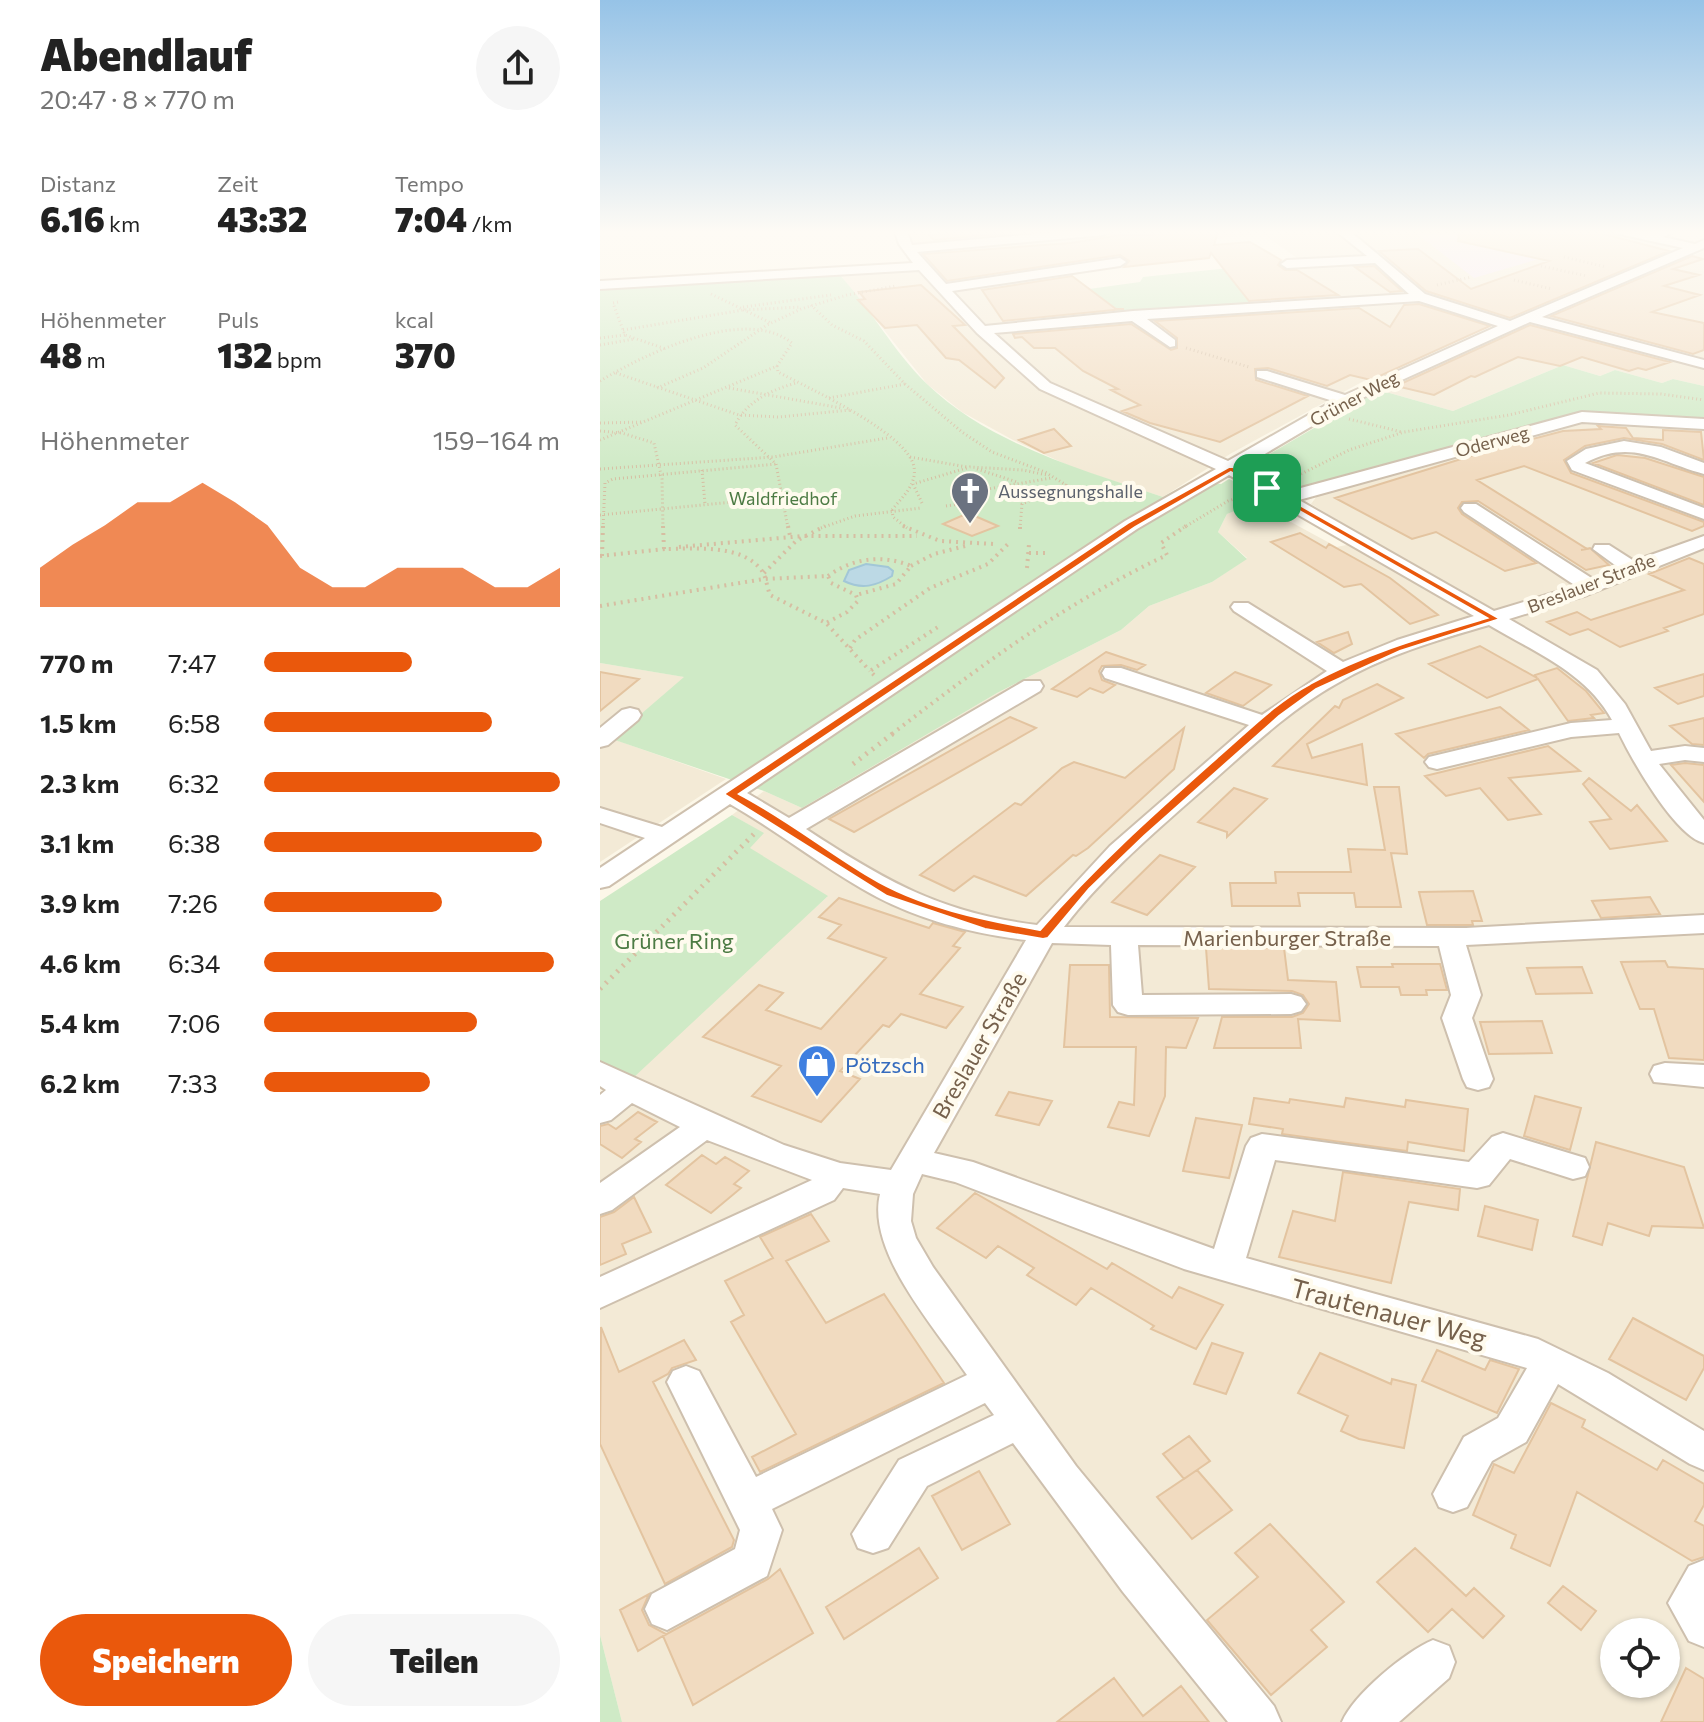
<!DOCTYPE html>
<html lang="de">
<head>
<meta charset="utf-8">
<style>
	body { margin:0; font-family:Commissioner,sans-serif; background:#f6f6f6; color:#222; height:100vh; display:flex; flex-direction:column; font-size:30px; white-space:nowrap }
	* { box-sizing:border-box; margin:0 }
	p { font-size:26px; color:#767676 }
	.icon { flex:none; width:44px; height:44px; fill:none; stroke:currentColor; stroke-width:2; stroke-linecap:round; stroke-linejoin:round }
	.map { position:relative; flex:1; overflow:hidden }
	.sheet { display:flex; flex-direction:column; background:#fff; width:600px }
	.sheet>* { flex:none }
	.buttons { position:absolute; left:1000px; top:1618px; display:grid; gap:16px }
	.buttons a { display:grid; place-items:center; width:80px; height:80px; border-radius:50%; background:#fff; box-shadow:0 2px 6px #0004; font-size:40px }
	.pin { position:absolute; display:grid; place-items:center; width:68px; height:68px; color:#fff; margin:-34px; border-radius:16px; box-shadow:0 4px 12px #0006 }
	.round { display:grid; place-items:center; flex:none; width:84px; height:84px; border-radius:42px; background:#f6f6f6 }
	.head { display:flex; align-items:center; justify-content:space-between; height:136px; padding:0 40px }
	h1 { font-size:44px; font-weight:800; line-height:60px }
	.stats { display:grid; grid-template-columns:repeat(3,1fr); gap:12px; height:136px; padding:8px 40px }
	.stats div { display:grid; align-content:center }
	.stats b { font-size:34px; font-weight:800 }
	.stats small { font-size:22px; font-weight:400 }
	.stats p { font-size:22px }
	.chart { height:224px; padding:16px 40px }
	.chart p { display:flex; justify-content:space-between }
	.chart svg { width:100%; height:144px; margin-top:8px; fill:#ea580c; opacity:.7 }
	.button { display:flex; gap:16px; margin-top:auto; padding:16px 40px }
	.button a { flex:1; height:92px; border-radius:48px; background:#ea580c; color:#fff; font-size:32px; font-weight:800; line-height:92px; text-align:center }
	.button a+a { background:#f6f6f6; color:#222 }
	ul { padding:0 40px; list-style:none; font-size:26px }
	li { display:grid; grid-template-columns:128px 96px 1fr; align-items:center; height:60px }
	li i { height:20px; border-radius:10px; background:#ea580c }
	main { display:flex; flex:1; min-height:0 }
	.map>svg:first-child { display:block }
	.residential { fill:#f3ead6; fill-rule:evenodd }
	.education { fill:#f4e4f8 }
	.green { fill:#cfeac6 }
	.water { fill:#bcd9e5; stroke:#a2c7d7; stroke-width:2 }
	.building { fill:#f1dbc0; stroke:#e3c4a0; stroke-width:2 }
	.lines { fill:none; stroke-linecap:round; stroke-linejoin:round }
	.minor-casing { stroke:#cec0ae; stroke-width:4 }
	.path-far2 { stroke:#d6bea2; stroke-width:3; stroke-dasharray:1 3; stroke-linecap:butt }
	.path-far1 { stroke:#d6bea2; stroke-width:4; stroke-dasharray:2 5; stroke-linecap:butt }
	.path { stroke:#d6bea2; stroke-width:5; stroke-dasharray:2 6; stroke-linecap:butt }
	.minor { fill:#fff; fill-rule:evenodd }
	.route { fill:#ea580c; stroke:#fff; stroke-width:2; fill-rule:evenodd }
	.labels { text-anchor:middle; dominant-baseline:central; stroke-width:8; stroke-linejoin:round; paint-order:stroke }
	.far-street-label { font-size:18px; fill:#76614c; stroke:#fffbee }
	.far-worship-label { font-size:18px; fill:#5b616d; stroke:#fffbee; text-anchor:start }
	.far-park-label { font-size:18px; fill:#4c7b44; stroke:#fffbee }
	.street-label { font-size:22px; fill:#76614c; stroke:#fffbee }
	.park-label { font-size:22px; fill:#4c7b44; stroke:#fffbee }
	.shop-label { font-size:22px; fill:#366cbe; stroke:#fffbee; text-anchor:start }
	.near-street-label { font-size:26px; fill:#76614c; stroke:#fffbee }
</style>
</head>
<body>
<main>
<section class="sheet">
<div class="head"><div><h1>Abendlauf</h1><p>20:47 · 8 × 770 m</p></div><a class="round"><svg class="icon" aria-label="share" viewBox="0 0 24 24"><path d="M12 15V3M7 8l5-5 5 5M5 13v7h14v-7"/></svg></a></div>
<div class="stats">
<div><p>Distanz</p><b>6.16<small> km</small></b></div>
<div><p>Zeit</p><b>43:32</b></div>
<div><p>Tempo</p><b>7:04<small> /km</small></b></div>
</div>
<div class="stats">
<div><p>Höhenmeter</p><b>48<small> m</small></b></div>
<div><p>Puls</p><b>132<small> bpm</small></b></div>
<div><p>kcal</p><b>370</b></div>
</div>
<div class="chart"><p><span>Höhenmeter</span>159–164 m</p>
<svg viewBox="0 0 160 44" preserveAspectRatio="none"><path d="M0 44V32L10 25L20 19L30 12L40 12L50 6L60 12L70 19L80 32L90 38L100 38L110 32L120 32L130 32L140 38L150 38L160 32V44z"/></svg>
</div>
<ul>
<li><b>770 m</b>7:47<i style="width:50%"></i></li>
<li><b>1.5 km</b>6:58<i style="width:77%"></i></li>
<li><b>2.3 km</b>6:32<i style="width:100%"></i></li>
<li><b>3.1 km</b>6:38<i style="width:94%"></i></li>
<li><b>3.9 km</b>7:26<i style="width:60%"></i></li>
<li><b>4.6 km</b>6:34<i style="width:98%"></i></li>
<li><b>5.4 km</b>7:06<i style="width:72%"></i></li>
<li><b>6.2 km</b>7:33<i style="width:56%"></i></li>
</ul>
<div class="button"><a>Speichern</a><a>Teilen</a></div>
</section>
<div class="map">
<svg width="1104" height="1722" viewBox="0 0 1104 1722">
	<rect width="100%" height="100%" fill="#fcf7e8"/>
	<path class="residential" d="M295 232H1058L1040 237 1077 246 771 377 630 454 563 497 474 468 413 440 362 412 327 384 237 271 311 264 313 262 299 244ZM663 234 701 261 658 265 633 283 650 304 523 314 445 255Z
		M1104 251V386L1073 379 1062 383 1015 370 1000 376 963 365 853 411 779 390 927 322 944 319Z
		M985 420 1104 426V1722H22L0 1635V1100L227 897 149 848 163 833 132 815 164 791 202 808 397 693 521 630 549 606 612 582 647 558 618 532 627 514 654 502 737 547 770 540 711 504 717 496 726 490ZM1014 1632H1066V1684H1014Z
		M0 663 85 677 13 739 126 779 0 862Z"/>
	<path class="education" d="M816 233 1007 232 1010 233 949 256 874 278Z"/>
	<path class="green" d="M658 265 674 281 634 283 651 304 523 314 489 289 540 282 543 277Z
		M239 274C271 309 293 351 327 384 389 444 483 470 563 497L594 480 621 484 629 479 670 497 627 514 618 532 647 559 612 582 549 606 521 630 397 693 202 808 164 791 12 739 84 677 0 663V286Z
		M963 365 1000 376 1015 370 1062 383 1073 379 1104 386V422L1006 414 698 491H686L651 471 654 463 779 390 853 411Z
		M132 815 164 833 150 848 228 896 32 1079 0 1063V901Z
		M0 1635 22 1722H0Z"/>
	<path class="water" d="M266 564 288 567 293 571 292 576C276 586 262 590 244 581L249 570Z"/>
	<path class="building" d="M355 232H418L334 240 329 235Z
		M555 232H618L614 245 650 242 681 260 678 265 685 270H697L738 295 649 301 611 253 609 258 524 267 529 261 520 255 347 281 323 254 471 243 520 235H553Z
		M859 232H996L1069 251 910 318 826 291 779 251 818 249 871 289 949 261 858 241Z
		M1092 256 1103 259 1073 269 1099 275 1064 286 1100 295 1052 312 1104 323V350L1093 354 951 316Z
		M774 266 802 291 790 292 755 267Z
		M472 276 516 309H524L403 321 382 290Z
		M321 285 365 325 353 326 404 378 395 388 359 360 346 358 317 325 285 328 258 300 265 299 259 292Z
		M819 304 890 326 771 380 750 375 727 386 668 368 655 369 656 380 708 396 620 442 550 423 522 411 540 405 511 390 518 389 483 371 455 348H434L422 337 415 338 413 334 531 324 571 350 577 348V338L555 321 759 308 790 327 804 305Z
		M930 325 1070 362 1046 370 1038 368 1029 371 982 357 960 366 918 357 875 377 871 376 834 395 796 386Z
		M998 426 1026 428 1033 438 1063 440V430L1101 432 1104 460 1062 444 1024 438 985 446 964 460 971 473 1104 522V526L1092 531 924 466 877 480 987 549 981 550 990 548 1009 565 986 570 878 501 862 502 858 508 862 514 936 563 905 571 836 532 812 539 735 498 887 451 963 431 1001 429Z
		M454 429 471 446 444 453 419 440Z
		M1017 455 1045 458 1104 477V505L993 463Z
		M368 513 398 526 372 536 343 524Z
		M700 533 726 548 729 544 790 578 838 615 810 624 761 584 744 587 671 542Z
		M1089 558 1104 564V614L1064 628 1068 631 1020 647 988 629 970 635 947 622 977 612 991 620 1084 590 1049 574Z
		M748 632 752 644 734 653 717 642Z
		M880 646 937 678 935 675 957 668 986 691 1004 713 991 715 994 718 968 721 938 679 887 698 829 664Z
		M506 652 545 665 537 670 521 665 502 666 499 671 502 680 515 685 503 693 490 688 477 697 452 689Z
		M0 672 39 679 0 711Z
		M635 672 671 685 643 706 606 693Z
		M1104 674V696L1078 704 1055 688Z
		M777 684 803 698 707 744 712 758 762 744 767 785 673 766 735 706 739 708 743 700Z
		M900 707 929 730 828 754 824 758 796 734Z
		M410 717 436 728 254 832 229 819Z
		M1104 718V745L1092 744 1070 726Z
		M584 728 574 769 488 848 476 856 473 855 426 896 374 876 354 891 320 875 415 803 421 805 462 768 474 762 525 778Z
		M948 746 980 771 909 778 941 814 908 820 880 788 846 796 825 776Z
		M1085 763 1104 765V802L1071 765Z
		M989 778 1031 811 1037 805 1067 841 1010 849 990 822 1011 819 983 784Z
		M774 787H799L807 854 791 853 801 907H756L754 893H698L700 906H632L630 883H676L675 872H751L748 849 785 850Z
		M634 788 667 799 627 837V832L598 822Z
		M560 855 595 867 547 915 512 902Z
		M873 891 882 921H872L873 925H827L819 892Z
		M1050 897 1060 914 1001 918 992 901Z
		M239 898 329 928 333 923 365 932 353 946 360 948 320 994 363 1007 346 1028 301 1014 289 1027 283 1025 240 1071 260 1079 221 1122 152 1096 181 1066 103 1037 159 985 183 993 166 1010 221 1029 286 958 228 938 241 925 219 917Z
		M606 948H684L688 980 736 982 740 1021 698 1019 701 1048H614L622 1017H692L703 1013 709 1004 703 995 692 991 609 989Z
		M1065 961 1068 967 1104 969V1060L1069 1058 1054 1009H1040L1021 962Z
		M792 964H840L847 990H826L827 995H801L799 987H761L757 967H793Z
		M470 965H509L510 1017 598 1018 586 1048 566 1047 565 1096 549 1136 508 1127 519 1102 534 1105 536 1047H464Z
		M982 967 992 993 936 994 927 968Z
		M942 1021 952 1053 889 1054 880 1022Z
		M409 1092 452 1101 439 1125 396 1115Z
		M935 1096 981 1108 970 1150 924 1136Z
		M654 1098 689 1103 690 1099 744 1107 746 1098 805 1107 806 1100 868 1109 864 1151 808 1142 807 1151 682 1134 683 1129 649 1124Z
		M38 1112 57 1122 35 1139 41 1142 22 1158 0 1144V1126L8 1124 16 1129Z
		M596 1118 642 1125 629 1178 583 1171Z
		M996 1142 1084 1167 1104 1228 1052 1226 1049 1236 1008 1223 1002 1245 973 1236Z
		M102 1155 116 1164 125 1157 149 1171 134 1184 141 1188 111 1213 66 1185Z
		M743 1172 860 1189 858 1210 809 1202 791 1283 679 1257 693 1211 735 1221Z
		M375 1193 507 1269 512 1263 572 1298 579 1287 623 1305 596 1349 551 1329 554 1326 491 1288 476 1305 427 1275 434 1268 398 1246 386 1258 337 1228Z
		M34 1197 51 1232 22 1244 26 1254 0 1265V1217L14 1212Z
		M885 1206 938 1220 932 1250 878 1236Z
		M211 1214 229 1241 186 1261 226 1323 284 1294 344 1383 160 1472 152 1457 196 1434 131 1322 144 1315 125 1281 173 1258 160 1237Z
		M1033 1318 1104 1356V1368L1086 1400 1009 1359Z
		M1 1327 19 1372 84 1340 96 1360 72 1368 68 1374 53 1382 134 1540 132 1547 65 1584 0 1444Z
		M612 1343 643 1353 626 1394 594 1384Z
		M837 1350 885 1370 890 1360 919 1369 897 1413 822 1381Z
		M720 1353 791 1384 792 1379 816 1385 804 1448 759 1439 741 1431 748 1416 698 1393Z
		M951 1403 985 1420 982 1427 1057 1470 1063 1460 1104 1484V1505L1095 1521 1104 1526V1557L1092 1561 977 1492 950 1566 911 1548 916 1535 873 1515 894 1464 914 1473Z
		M589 1436 610 1461 584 1479 563 1454Z
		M597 1470 632 1510 592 1539 557 1497Z
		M379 1471 410 1524 362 1550 332 1496Z
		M670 1524 744 1602 711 1630 727 1647 671 1695 607 1620 658 1577 635 1553Z
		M319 1548 338 1578 244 1639 226 1607Z
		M815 1548 866 1596 874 1588 904 1616 883 1638 852 1609 828 1632 777 1582Z
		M180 1569 213 1633 93 1705 63 1636 168 1579Z
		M963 1586 996 1611 981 1630 948 1603Z
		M49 1594 42 1610 49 1625 66 1634 38 1651 20 1610Z
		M1086 1668 1104 1679V1722H1061Z
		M514 1678 543 1716 581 1686 609 1722H457Z"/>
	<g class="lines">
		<defs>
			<path id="minor" d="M295 232H307L312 245 457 232H509L503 235 317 252 346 284 520 258 526 262 520 266 352 291 385 326 533 311 809 294 775 263 687 268 681 264 687 260 767 256 737 232H751L825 294 910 321 1083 248 1010 232H1074L1063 237 1095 244 1104 240V248L942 317 1104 360V368L930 322 751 403 641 468 686 492 982 412 1104 419V429L982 422 699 500 894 611 976 586 864 512 861 508 864 504H876L993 579 1019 568 993 549 995 545H1009L1034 561 1104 536V548L987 595 909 619 997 670 1025 704 1051 751 1085 746 1104 748V762L1085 760 1059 764 1104 820V843C1075 836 1032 760 1019 733L971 737 837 769 829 767 825 762 829 757 971 723 1012 720C986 672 934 652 889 625 837 640 783 656 736 684 688 711 648 750 607 786 557 830 505 874 464 927L866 928 1104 915V933L866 945 881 995 872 1018 893 1079 889 1087 878 1090 867 1087 863 1079 842 1018 851 995 839 946 538 945 542 995 691 994 701 997 706 1004 701 1011 691 1014 528 1015 518 1012 513 1005 511 945 452 943 334 1153 373 1162 614 1249 646 1146 651 1138 662 1134 869 1162 892 1137 903 1133 985 1158 989 1167 985 1176 973 1179 910 1159 889 1185 877 1188 675 1160 646 1258 938 1339 1008 1373 1104 1431V1470L1090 1464 958 1384 926 1442 892 1461 867 1507 853 1512 839 1507 833 1494 864 1437 898 1418 927 1368 584 1269 355 1182 322 1174 313 1194 311 1221 316 1238 333 1267 476 1466 674 1706 681 1722H628L523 1592 413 1443 327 1486 288 1548 273 1553 258 1548 252 1534 299 1460 394 1415 385 1403 172 1509 182 1530 167 1576 67 1630 52 1624 45 1609 52 1594 135 1549 140 1530 67 1382 73 1371 86 1366 99 1371 156 1477 367 1375C336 1329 266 1252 280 1194L243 1188 234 1200 0 1308V1277L212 1180 107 1140 12 1210 0 1214V1183L80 1127 32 1103 11 1120 0 1123V1095L6 1090 0 1086V1062L184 1145 240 1163 291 1170 426 940C375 934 323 921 277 897 226 870 181 833 130 804L9 886 0 888V868L45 838 0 823V808L62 827 525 521 616 469 440 389 377 333 319 270 0 289V281L313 263 299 244ZM819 301 898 326 745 395 667 371H657V377L733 401 628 461 450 383 394 333 532 321 570 347 575 346V340L547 319ZM629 475 874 616 797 640 743 662 648 603H634L631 607 634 611 727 671 662 715 521 668H505L502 673 505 678 649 725 510 846 437 925C341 913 285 881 206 829L440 691 443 686 440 681H424L189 818 147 793 537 529Z
				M1024 441 1061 447 1104 463V474C1059 462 1032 438 985 463L1104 508V519L972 470 967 461 986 449Z
				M30 708 38 710 41 715 38 720 8 745 0 747V728L22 710Z
				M1065 1063 1104 1065V1087L1054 1082 1050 1074 1054 1066Z
				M1104 1560V1647L1089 1641 1068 1603 1089 1566Z
				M833 1640 849 1646 855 1662 849 1678 799 1722H742C754 1694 805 1652 833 1640Z"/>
		</defs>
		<use href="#minor" class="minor-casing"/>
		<path class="path-far2" d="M964 257 1006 267
			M941 266 987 276
			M914 280 952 289
			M837 285 871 277
			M111 294 171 323
			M18 302 13 303 25 335 66 349
			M211 305 232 325 264 341 305 384 362 432 392 452 445 472 466 485 422 504 420 528
			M143 307 231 295
			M23 330 143 310 201 307
			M0 338 25 335
			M0 345 34 339
			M586 348 649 367
			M177 366 178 372C208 388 308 433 314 467 317 485 302 497 292 510
			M16 373 139 415 179 417 250 410
			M0 381C45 354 145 305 192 343L177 366 0 440
			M57 388 103 368 167 325 201 309 247 295 296 286
			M129 388 241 408
			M229 398 305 384
			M749 419 802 432
			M0 423 43 422
			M0 431 22 433 54 443 62 479 63 528
			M310 457 367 467
			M0 469 173 457 287 438
			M377 469 417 482
			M102 470 105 504
			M701 474 749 450 804 432 909 415 999 393 1061 394 1104 400
			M322 503 313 484 370 467 423 470 447 475
			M346 506 360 504 388 489 451 478
			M292 510 293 517 307 528
			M0 515 184 497
			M3 528 5 483 13 479 176 464
			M188 528 176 464 135 425C147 401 171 390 196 383
			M221 528 255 516 321 508
			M583 528 628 501 643 496"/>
		<path class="path-far1" d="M63 526 64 549C93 549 142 543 162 571 166 577 167 587 170 595L226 623 270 671
			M188 526 190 536
			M303 526 340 541 394 544
			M420 529V526
			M79 547 203 536H317
			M429 553H449
			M0 556 65 549
			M2 556 3 526
			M311 566 334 554 369 545
			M427 568 429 544
			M164 573 196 541 225 526
			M228 576C253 558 282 554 311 566L296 584 256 595
			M0 606 164 579 228 576 231 583 256 595 258 601 247 612 226 623
			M250 648 255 640 330 588 388 564 408 544
			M274 675 270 671 338 627
			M292 734C383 664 463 604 567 555L561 543 586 526"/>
		<path class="path" d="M253 764 295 732
			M0 989 157 831"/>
		<use href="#minor" class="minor"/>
	</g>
	<linearGradient id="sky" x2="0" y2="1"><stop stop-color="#96c3e7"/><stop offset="0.49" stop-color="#fefbf5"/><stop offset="1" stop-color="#fefbf5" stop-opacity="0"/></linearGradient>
	<rect width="1104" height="474" fill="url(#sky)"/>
	<path class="route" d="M631 466 900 619 800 651 716 689 679 716 544 836 489 889 448 938 443 939 385 929 287 896 124 794 528 523ZM631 472 887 618C826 636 765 653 710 684 676 702 648 731 619 756 556 812 495 866 440 930 383 920 319 907 270 877 225 850 185 818 139 794L535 527Z"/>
	<defs>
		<symbol id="church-pin" viewBox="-11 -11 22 30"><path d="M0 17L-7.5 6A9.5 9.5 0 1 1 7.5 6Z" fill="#6b7280" stroke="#fffbee"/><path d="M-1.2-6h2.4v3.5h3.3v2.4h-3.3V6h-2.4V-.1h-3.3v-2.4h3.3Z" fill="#fff"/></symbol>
		<symbol id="shop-pin" viewBox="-11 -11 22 30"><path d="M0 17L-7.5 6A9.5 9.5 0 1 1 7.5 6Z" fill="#3f7fe0" stroke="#fffbee"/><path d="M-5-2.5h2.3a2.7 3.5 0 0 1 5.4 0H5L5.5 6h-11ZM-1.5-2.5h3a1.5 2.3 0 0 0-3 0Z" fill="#fff"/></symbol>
	</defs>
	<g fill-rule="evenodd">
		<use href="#church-pin" x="348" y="469" width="44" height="60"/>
		<use href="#shop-pin" x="195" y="1042" width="44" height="60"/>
	</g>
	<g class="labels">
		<g class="far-street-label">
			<text transform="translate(754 398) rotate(-28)">Grüner Weg</text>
			<text transform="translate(892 441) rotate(-15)">Oderweg</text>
			<text transform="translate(991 583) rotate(-21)">Breslauer Straße</text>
		</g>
		<g class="far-worship-label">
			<text x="398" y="491">Aussegnungshalle</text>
		</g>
		<g class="far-park-label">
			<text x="183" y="498">Waldfriedhof</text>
		</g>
		<g class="street-label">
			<text x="687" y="937">Marienburger Straße</text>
			<text transform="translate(379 1045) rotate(-60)">Breslauer Straße</text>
		</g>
		<g class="park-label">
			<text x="74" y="940">Grüner Ring</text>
		</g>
		<g class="shop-label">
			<text x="245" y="1064">Pötzsch</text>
		</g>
		<g class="near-street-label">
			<text transform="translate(789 1312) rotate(15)">Trautenauer Weg</text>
		</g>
	</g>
</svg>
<div class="buttons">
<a><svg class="icon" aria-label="locate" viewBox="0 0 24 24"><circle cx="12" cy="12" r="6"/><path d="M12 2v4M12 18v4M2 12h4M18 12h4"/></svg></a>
</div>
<div class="pin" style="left:667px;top:488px;background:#1e9e55"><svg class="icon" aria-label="arrive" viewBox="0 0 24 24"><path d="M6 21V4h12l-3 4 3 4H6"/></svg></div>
</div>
</main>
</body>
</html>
